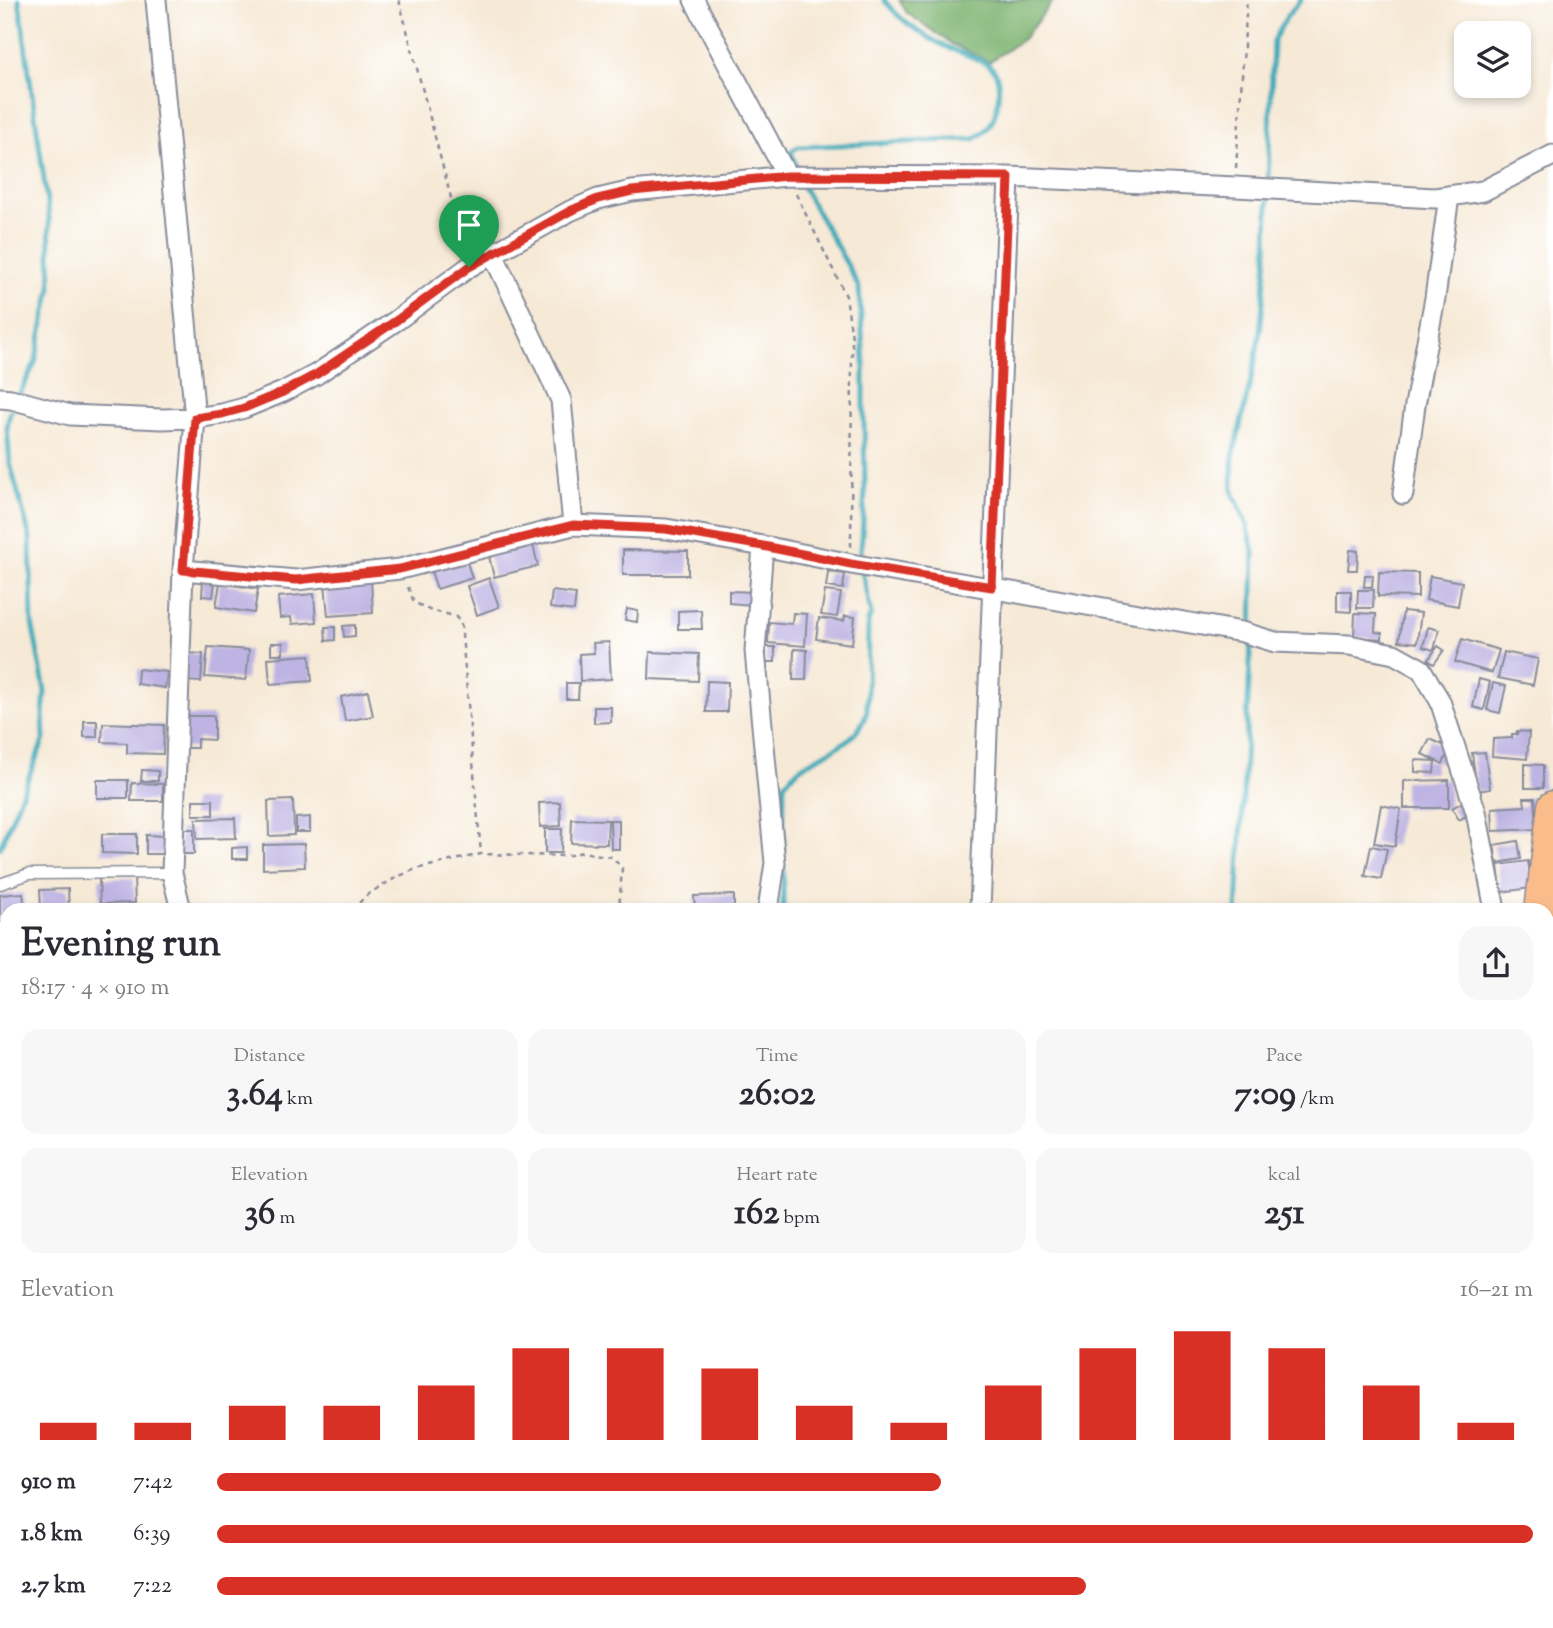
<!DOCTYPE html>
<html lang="en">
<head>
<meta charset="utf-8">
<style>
	body { margin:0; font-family:"Sorts Mill Goudy",serif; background:#f7f7f7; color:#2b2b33; height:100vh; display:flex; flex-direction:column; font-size:26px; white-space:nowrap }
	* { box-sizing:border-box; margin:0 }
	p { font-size:23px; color:#7c7c81 }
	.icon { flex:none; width:38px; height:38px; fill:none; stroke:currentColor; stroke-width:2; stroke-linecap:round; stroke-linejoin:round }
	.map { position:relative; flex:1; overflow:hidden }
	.drawer { position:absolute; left:0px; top:903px; width:1554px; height:726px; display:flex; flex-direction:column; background:#fff; border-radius:21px 21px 0 0; box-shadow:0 4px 10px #0003 }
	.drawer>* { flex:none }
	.buttons { position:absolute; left:1454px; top:21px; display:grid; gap:14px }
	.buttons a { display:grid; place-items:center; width:77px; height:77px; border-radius:14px; background:#fff; box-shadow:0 4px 10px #0003; font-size:35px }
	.pin { position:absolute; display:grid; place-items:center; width:60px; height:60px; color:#fff; margin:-72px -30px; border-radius:50% 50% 50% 0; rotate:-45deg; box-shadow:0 0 7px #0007 }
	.pin .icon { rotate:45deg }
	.round { display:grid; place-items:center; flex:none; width:74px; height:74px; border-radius:21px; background:#f7f7f7 }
	.head { display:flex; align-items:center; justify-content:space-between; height:119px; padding:0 21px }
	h1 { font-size:38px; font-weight:700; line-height:52px }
	.metrics { display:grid; grid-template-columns:repeat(3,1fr); gap:10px; height:119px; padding:7px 21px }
	.metrics div { display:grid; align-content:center; border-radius:18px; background:#f7f7f7; text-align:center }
	.metrics b { font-size:35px; font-weight:700 }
	.metrics small { font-size:19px; font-weight:400 }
	.metrics p { font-size:19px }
	.chart { height:196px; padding:14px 21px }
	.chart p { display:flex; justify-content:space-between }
	.chart svg { width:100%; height:126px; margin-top:7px; stroke:#d93025; stroke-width:6 }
	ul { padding:0 21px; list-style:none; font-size:23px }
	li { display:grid; grid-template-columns:112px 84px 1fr; align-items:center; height:52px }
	li i { height:18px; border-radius:9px; background:#d93025 }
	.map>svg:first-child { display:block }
	.forest { fill:#7db370; stroke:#4c7167; stroke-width:2 }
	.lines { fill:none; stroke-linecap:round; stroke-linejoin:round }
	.stream { stroke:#3caaba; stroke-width:5 }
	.building { fill:#beb4e3 }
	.lane-casing { stroke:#888c9a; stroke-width:13 }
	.street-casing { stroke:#888c9a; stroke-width:23 }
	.primary-casing { stroke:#888c9a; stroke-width:33 }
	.path { stroke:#888c9a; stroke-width:2.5; stroke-dasharray:5 5; stroke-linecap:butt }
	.lane { stroke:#fff; stroke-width:10 }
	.street { stroke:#fff; stroke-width:19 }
	.primary { stroke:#f9bc8a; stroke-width:30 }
	.route-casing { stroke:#fff; stroke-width:14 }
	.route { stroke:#d93025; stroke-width:9 }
</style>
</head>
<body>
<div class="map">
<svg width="1553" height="1628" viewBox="0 0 1553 1628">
	<rect width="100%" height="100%" fill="#fff"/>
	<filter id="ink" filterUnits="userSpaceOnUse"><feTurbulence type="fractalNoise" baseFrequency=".0143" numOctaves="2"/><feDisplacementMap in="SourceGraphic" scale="14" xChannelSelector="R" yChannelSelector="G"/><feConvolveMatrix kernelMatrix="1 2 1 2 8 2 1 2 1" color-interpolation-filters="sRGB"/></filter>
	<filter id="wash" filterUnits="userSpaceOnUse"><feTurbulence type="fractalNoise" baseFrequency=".00686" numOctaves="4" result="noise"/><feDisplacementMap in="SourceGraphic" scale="28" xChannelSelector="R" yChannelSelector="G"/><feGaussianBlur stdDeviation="1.57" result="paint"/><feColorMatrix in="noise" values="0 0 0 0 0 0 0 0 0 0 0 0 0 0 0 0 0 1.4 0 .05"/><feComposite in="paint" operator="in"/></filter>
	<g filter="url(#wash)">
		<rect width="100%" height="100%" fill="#f6e9d5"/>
		<path class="forest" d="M899 0H1054L1023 39 989 62 952 44 907 13Z"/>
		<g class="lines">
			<path class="stream" d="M19 0 49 216 51 288 35 363 19 395
				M797 171 791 151 798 147 974 139C980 135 986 132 990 125 998 113 1003 81 993 69 985 60 969 56 959 52 929 40 904 25 884 0
				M801 180 804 189 848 266 859 288 864 361V419L865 492 861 551 862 561
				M1268 183 1273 41 1287 16 1301 0
				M1252 628 1254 553 1246 521 1233 493 1232 475 1233 457 1255 362 1261 324 1267 258 1268 193
				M0 848 44 739 43 714 45 691 32 623 30 538 10 463 7 427 10 413 15 404
				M783 854 784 784C789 779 794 773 800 768 827 749 857 746 867 711L868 622 871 614 862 571
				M783 910V867
				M1237 910 1251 644
				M0 1404 7 1411
				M564 1622 577 1628
				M1204 1622 1207 1628
				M238 1628 256 1622
				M628 1628V1622"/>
		</g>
		<g id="blocks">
			<path class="building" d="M532 541 538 566 494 577 488 552Z
				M623 550 688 551V575H623Z
				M1350 550 1358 551 1357 570H1348Z
				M465 556 472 578 437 589 430 568Z
				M828 572 845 574 843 589 826 587Z
				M1379 572 1418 573V597L1378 596Z
				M1365 575H1373L1372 587H1364Z
				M1430 576 1462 582 1458 606 1426 600Z
				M489 578 499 607 477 615 467 586Z
				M203 580 215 581 213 597 202 596Z
				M371 580 373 613 328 616 325 583Z
				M220 583 258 589 254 613 216 607Z
				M1358 590H1374L1373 608H1357Z
				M552 591 576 594 574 611 550 608Z
				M729 591 754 592 753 605 729 603Z
				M825 591 841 593 837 617 821 615Z
				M1337 591H1351V612L1337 611Z
				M314 594 316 622 292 624 291 617 280 618 278 597Z
				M627 609 638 611 637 622 625 620Z
				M701 610 702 629H678V611Z
				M1403 611 1421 613 1417 643 1399 641Z
				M793 613 807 614 805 646 768 643 769 622 792 624Z
				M1355 613 1376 614 1375 632 1382 633V639L1354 637Z
				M845 616 855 617 852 644 816 639 819 618 844 621Z
				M355 625V636L344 637 343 626Z
				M325 627H335V640L326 641Z
				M1428 627 1439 630 1434 650 1423 647Z
				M1462 639 1499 650 1492 673 1455 662Z
				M609 642 611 679 580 681 579 654 594 653 593 643Z
				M271 643H283V654H271Z
				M1438 646 1444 650 1434 664 1428 660Z
				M208 647 249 650 246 680 205 677Z
				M766 647H775V662H766Z
				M794 649 807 650 806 680H793Z
				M650 652 699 654 698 681 649 679Z
				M1504 652 1538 659 1533 685 1498 678Z
				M185 653 203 654 201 682 184 681Z
				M310 655 312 681 270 684 268 658Z
				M138 669 167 672 165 688 137 684Z
				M1479 679 1490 682 1484 710 1473 707Z
				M707 681 728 682 727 712H706Z
				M566 683H579L578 699H566Z
				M1493 683 1506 686 1500 713 1487 710Z
				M368 691 373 716 345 721 341 697Z
				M594 707H611V722L594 723Z
				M182 716H214V740L197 739V748H181Z
				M84 721H97V737H84Z
				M103 723 164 725 163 754 127 753V743L102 742Z
				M1517 731 1529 732 1527 759 1492 756 1493 739 1512 738V734H1517Z
				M1430 739 1450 748 1443 764 1422 754Z
				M1485 752 1490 789 1477 791 1472 753Z
				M1415 760 1435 761 1434 773 1415 772Z
				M1525 764 1543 765V788H1525Z
				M142 770 158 771V781H141Z
				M97 780H128V798H97Z
				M1449 780V808H1404V781Z
				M132 783 163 784V801H131Z
				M1524 798H1535L1537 829 1493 831 1492 808 1525 806Z
				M193 800H213V815H193Z
				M293 800 294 835 269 836 268 801Z
				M560 802 561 826 540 827 539 803Z
				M1463 802 1470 814 1459 820 1452 808Z
				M1381 805 1401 809 1395 846 1374 843Z
				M310 817V832H296V818Z
				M235 818 236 838 197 839 196 819Z
				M572 819 608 820 607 844 571 843Z
				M610 820H619V849H611Z
				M180 829H194V854H180Z
				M545 829H562L561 853H545Z
				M102 834H137V854L102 853Z
				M146 835 165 836 164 854H146Z
				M1518 841 1521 859 1497 863 1494 845Z
				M304 844 305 867 263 869V845Z
				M1371 846 1387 849 1381 879 1365 876Z
				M247 847V859H232V848Z
				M1528 861 1532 888 1501 892 1498 865Z
				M134 878 135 903 100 904 99 879Z
				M68 889 69 910H41L40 890Z
				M23 893 25 910H7V922H0V895Z
				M734 895V910H695L694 896Z
				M1548 1059 1553 1061V1077L1548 1091Z
				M1547 1117 1553 1119 1548 1142H1547Z
				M7 1441V1460H4L0 1443Z
				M7 1472V1504L1 1505 0 1474Z
				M7 1509V1546L1 1548 0 1511Z
				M302 1625H346V1628H302Z"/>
		</g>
	</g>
	<g filter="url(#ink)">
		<use href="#blocks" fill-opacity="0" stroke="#888c9a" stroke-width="2"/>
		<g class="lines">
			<defs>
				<path id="lane" d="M0 884 29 874 172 873"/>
				<path id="street" d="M156 0 195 418 183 570 172 873 181 910
					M694 0 787 176
					M493 254 561 400 573 525
					M0 398 11 399 70 415 162 419 195 418 222 414 244 408 283 392 317 374 397 320 469 267 570 211 598 199 632 191 787 176 1009 177 1236 187 1435 198 1483 191 1553 155
					M1403 494 1415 405 1435 298 1449 196
					M763 546 755 651 775 863 768 910
					M183 570 296 580 400 569 573 525 666 529 763 546 851 564 1242 632 1275 642 1349 645 1394 654 1421 669 1440 701 1476 812 1495 910
					M980 910 1009 177
					M1547 1036 1553 1041
					M1547 1214 1553 1216
					M0 1324 7 1326
					M0 1576 7 1574
					M295 1628 298 1622"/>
				<path id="primary" d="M1540 910 1553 806
					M1253 1628 1255 1622"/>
			</defs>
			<use href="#lane" class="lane-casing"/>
			<use href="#street" class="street-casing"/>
			<use href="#primary" class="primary-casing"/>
			<path class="path" d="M399 0 465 251
				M1236 168 1247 0
				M796 194 846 296 852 338 851 547
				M408 587 414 602 429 610 455 616 461 623 481 854
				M352 910 368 894 397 877 416 869 481 854 567 856 582 852 612 857 622 868 619 910
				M629 1622 648 1628
				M183 1628 201 1622
				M955 1628 956 1622"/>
			<use href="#lane" class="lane"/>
			<use href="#street" class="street"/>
			<use href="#primary" class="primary"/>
		</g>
	</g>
	<g class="lines" filter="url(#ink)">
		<defs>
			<path id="route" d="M787 176 1009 177 992 587 851 564 763 546 666 529 573 525 400 569 296 580 183 570 195 418 222 414 244 408 283 392 317 374 397 320 469 267 570 211 598 199 632 191Z"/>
		</defs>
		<use href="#route" class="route-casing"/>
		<use href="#route" class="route"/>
	</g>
</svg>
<div class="buttons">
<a><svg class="icon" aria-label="layers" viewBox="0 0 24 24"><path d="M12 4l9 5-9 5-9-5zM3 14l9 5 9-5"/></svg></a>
</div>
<div class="pin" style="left:469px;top:267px;background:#1e9e55"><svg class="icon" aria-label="arrive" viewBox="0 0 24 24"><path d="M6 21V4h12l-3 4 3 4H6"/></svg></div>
<section class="drawer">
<div class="head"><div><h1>Evening run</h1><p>18:17 · 4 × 910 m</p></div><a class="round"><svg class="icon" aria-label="share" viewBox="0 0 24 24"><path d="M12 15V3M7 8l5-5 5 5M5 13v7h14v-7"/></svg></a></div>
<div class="metrics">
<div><p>Distance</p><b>3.64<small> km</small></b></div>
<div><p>Time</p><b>26:02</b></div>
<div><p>Pace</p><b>7:09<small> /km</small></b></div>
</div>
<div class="metrics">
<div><p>Elevation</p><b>36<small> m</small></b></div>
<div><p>Heart rate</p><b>162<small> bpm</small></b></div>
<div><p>kcal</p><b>251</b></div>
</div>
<div class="chart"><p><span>Elevation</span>16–21 m</p>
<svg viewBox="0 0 160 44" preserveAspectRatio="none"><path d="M5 44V38M15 44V38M25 44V32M35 44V32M45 44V25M55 44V12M65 44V12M75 44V19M85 44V32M95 44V38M105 44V25M115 44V12M125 44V6M135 44V12M145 44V25M155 44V38"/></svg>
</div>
<ul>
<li><b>910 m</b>7:42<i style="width:55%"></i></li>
<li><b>1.8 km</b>6:39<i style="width:100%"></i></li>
<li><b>2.7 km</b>7:22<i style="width:66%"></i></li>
</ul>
</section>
</div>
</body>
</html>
